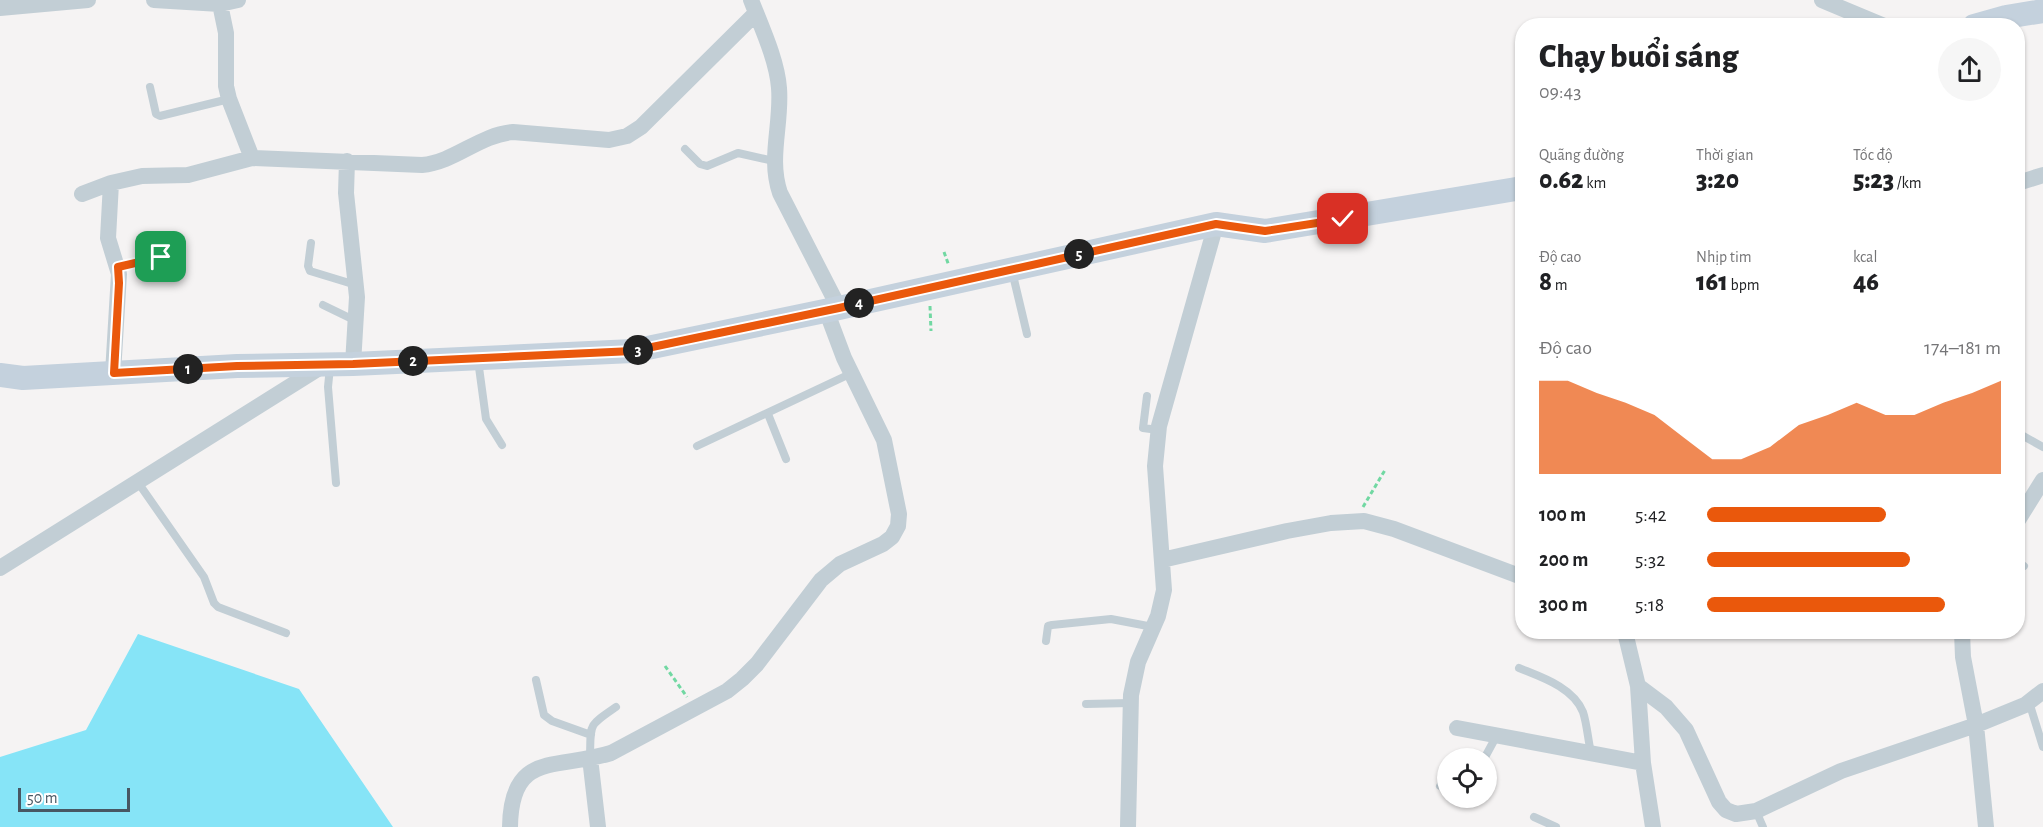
<!DOCTYPE html>
<html lang="vi">
<head>
<meta charset="utf-8">
<style>
	body { margin:0; font-family:"Alegreya Sans",sans-serif; background:#f6f6f6; color:#202124; height:100vh; display:flex; flex-direction:column; font-size:22px; white-space:nowrap }
	* { box-sizing:border-box; margin:0 }
	p { font-size:20px; color:#757577 }
	.icon { flex:none; width:33px; height:33px; fill:none; stroke:currentColor; stroke-width:2; stroke-linecap:round; stroke-linejoin:round }
	.map { position:relative; flex:1; overflow:hidden }
	.drawer { position:absolute; left:1515px; top:18px; width:510px; height:621px; display:flex; flex-direction:column; background:#fff; border-radius:24px; box-shadow:0 2px 4px #0004 }
	.drawer>* { flex:none }
	.buttons { position:absolute; left:1437px; top:748px; display:grid; gap:12px }
	.buttons a { display:grid; place-items:center; width:60px; height:60px; border-radius:50%; background:#fff; box-shadow:0 2px 4px #0004; font-size:30px }
	.scale { position:absolute; left:18px; bottom:15px; width:112px; box-sizing:border-box; padding-left:6px; border:3px solid #485763; border-top:0; font-size:16px; line-height:21px; white-space:nowrap; color:#485763; -webkit-text-stroke:4px #fff; paint-order:stroke }
	.pin { position:absolute; display:grid; place-items:center; width:51px; height:51px; color:#fff; margin:-26px; border-radius:12px; box-shadow:0 3px 9px #0006 }
	.km { position:absolute; width:30px; height:30px; margin:-15px; border-radius:50%; background:#222; color:#fff; font-size:16px; line-height:30px; text-align:center }
	.round { display:grid; place-items:center; flex:none; width:63px; height:63px; border-radius:32px; background:#f6f6f6 }
	.head { display:flex; align-items:center; justify-content:space-between; height:102px; padding:0 24px }
	h1 { font-size:33px; font-weight:800; line-height:45px }
	.stats { display:grid; grid-template-columns:repeat(3,1fr); gap:9px; height:102px; padding:6px 24px }
	.stats div { display:grid; align-content:center }
	.stats b { font-size:26px; font-weight:800 }
	.stats small { font-size:16px; font-weight:400 }
	.stats p { font-size:16px }
	.chart { height:168px; padding:12px 24px }
	.chart p { display:flex; justify-content:space-between }
	.chart svg { width:100%; height:108px; margin-top:6px; fill:#ea580c; opacity:.7 }
	ul { padding:0 24px; list-style:none; font-size:20px }
	li { display:grid; grid-template-columns:96px 72px 1fr; align-items:center; height:45px }
	li i { height:15px; border-radius:8px; background:#ea580c }
	.map>svg:first-child { display:block }
	.water { fill:#86e4f7 }
	.lines { fill:none; stroke-linecap:round; stroke-linejoin:round }
	.path { stroke:#71d8a2; stroke-width:3; stroke-dasharray:4.5 3; stroke-linecap:butt }
	.lane { stroke:#c2ced5; stroke-width:8 }
	.street { stroke:#c2ced5; stroke-width:16 }
	.secondary { stroke:#c4d1dd; stroke-width:24 }
	.route-casing { stroke:#fff; stroke-width:12 }
	.route { stroke:#ea580c; stroke-width:8 }
</style>
</head>
<body>
<div class="map">
<svg width="2043" height="827" viewBox="0 0 2043 827">
	<rect width="100%" height="100%" fill="#f5f3f3"/>
	<path class="water" d="M138 634 299 689 393 827H0V757L86 730Z"/>
	<g class="lines">
		<path class="path" d="M944 252 949 266
			M930 306 931 331
			M1363 507 1385 470
			M665 666 687 697"/>
		<path class="lane" d="M150 87 156 114 160 116 229 99
			M685 149 700 164 707 166 738 153 774 161
			M311 243 308 266 310 271 356 285
			M118 267 161 257 165 250 167 235
			M1012 271 1027 334
			M323 305 356 321
			M478 360 486 419 502 445
			M330 367 328 387 336 483
			M1147 396 1143 428 1158 430
			M768 414 786 459
			M2018 433 2043 447
			M697 446 852 373
			M137 481 204 577 214 603 218 607 286 633
			M2018 562 2024 566
			M1046 641 1048 626 1052 625 1111 619 1153 627
			M1519 668C1541 677 1573 687 1583 712 1587 724 1588 740 1591 753
			M536 680 544 715 552 721 591 735
			M2029 702 2043 747
			M1086 704 1130 703
			M590 758C591 723 587 727 616 707
			M1484 759 1497 735
			M1440 786 1448 790
			M1756 811 1763 827
			M1534 817 1556 827"/>
		<path class="street" d="M154 0 220 4 238 0
			M751 0C761 26 777 60 779 88 782 124 768 158 780 193L839 308
			M1822 0 1884 26
			M220 4 226 33V86L229 99 252 158
			M0 8 88 0
			M347 161 346 193 357 297 353 364
			M111 183 108 238 119 274 113 373
			M2018 183 2043 175
			M82 194 111 183 142 176 188 175 252 158 422 165C455 162 479 135 513 132L609 140 627 136 641 127 756 13
			M2018 520 2043 480
			M1162 560 1287 531 1331 523 1364 521 1394 529 1522 577
			M0 568 324 365
			M1625 632 1638 686 1643 763 1653 827
			M1962 632 1963 657 1976 725 1986 827
			M1638 686 1666 707 1686 730 1719 802 1726 810 1736 814 1756 811 1841 771 1976 725 2025 705 2043 691
			M1457 728 1643 763
			M590 758 598 827
			M510 827C511 750 557 770 611 753L727 691 742 679 757 664 821 580 840 564 883 544 892 537 898 526 899 514 884 440 844 358 826 310
			M1128 827 1131 695 1138 662 1158 616 1164 590 1155 466 1159 426 1216 224"/>
		<path class="secondary" d="M1974 26 2006 17 2043 11
			M0 375 23 378 237 366 353 364 633 351 839 308 1216 224 1265 231 1522 188"/>
	</g>
	<g class="lines">
		<defs>
			<path id="route" d="M161 257 118 267 119 283 114 373 237 366 353 364 633 351 839 308 1216 224 1265 231 1343 219"/>
		</defs>
		<use href="#route" class="route-casing"/>
		<use href="#route" class="route"/>
	</g>
</svg>
<div class="buttons">
<a><svg class="icon" aria-label="locate" viewBox="0 0 24 24"><circle cx="12" cy="12" r="6"/><path d="M12 2v4M12 18v4M2 12h4M18 12h4"/></svg></a>
</div>
<div class="scale">50 m</div>
<div class="pin" style="left:161px;top:257px;background:#1e9e55"><svg class="icon" aria-label="arrive" viewBox="0 0 24 24"><path d="M6 21V4h12l-3 4 3 4H6"/></svg></div>
<div class="pin" style="left:1343px;top:219px;background:#d93025"><svg class="icon" aria-label="check" viewBox="0 0 24 24"><path d="M5 12l5 5 9-10"/></svg></div>
<b class="km" style="left:188px;top:369px">1</b>
<b class="km" style="left:413px;top:361px">2</b>
<b class="km" style="left:638px;top:350px">3</b>
<b class="km" style="left:859px;top:303px">4</b>
<b class="km" style="left:1079px;top:254px">5</b>
<section class="drawer">
<div class="head"><div><h1>Chạy buổi sáng</h1><p>09:43</p></div><a class="round"><svg class="icon" aria-label="share" viewBox="0 0 24 24"><path d="M12 15V3M7 8l5-5 5 5M5 13v7h14v-7"/></svg></a></div>
<div class="stats">
<div><p>Quãng đường</p><b>0.62<small> km</small></b></div>
<div><p>Thời gian</p><b>3:20</b></div>
<div><p>Tốc độ</p><b>5:23<small> /km</small></b></div>
</div>
<div class="stats">
<div><p>Độ cao</p><b>8<small> m</small></b></div>
<div><p>Nhịp tim</p><b>161<small> bpm</small></b></div>
<div><p>kcal</p><b>46</b></div>
</div>
<div class="chart"><p><span>Độ cao</span>174–181 m</p>
<svg viewBox="0 0 160 44" preserveAspectRatio="none"><path d="M0 44V6L10 6L20 11L30 15L40 20L50 29L60 38L70 38L80 33L90 24L100 20L110 15L120 20L130 20L140 15L150 11L160 6V44z"/></svg>
</div>
<ul>
<li><b>100 m</b>5:42<i style="width:61%"></i></li>
<li><b>200 m</b>5:32<i style="width:69%"></i></li>
<li><b>300 m</b>5:18<i style="width:81%"></i></li>
</ul>
</section>
</div>
</body>
</html>
